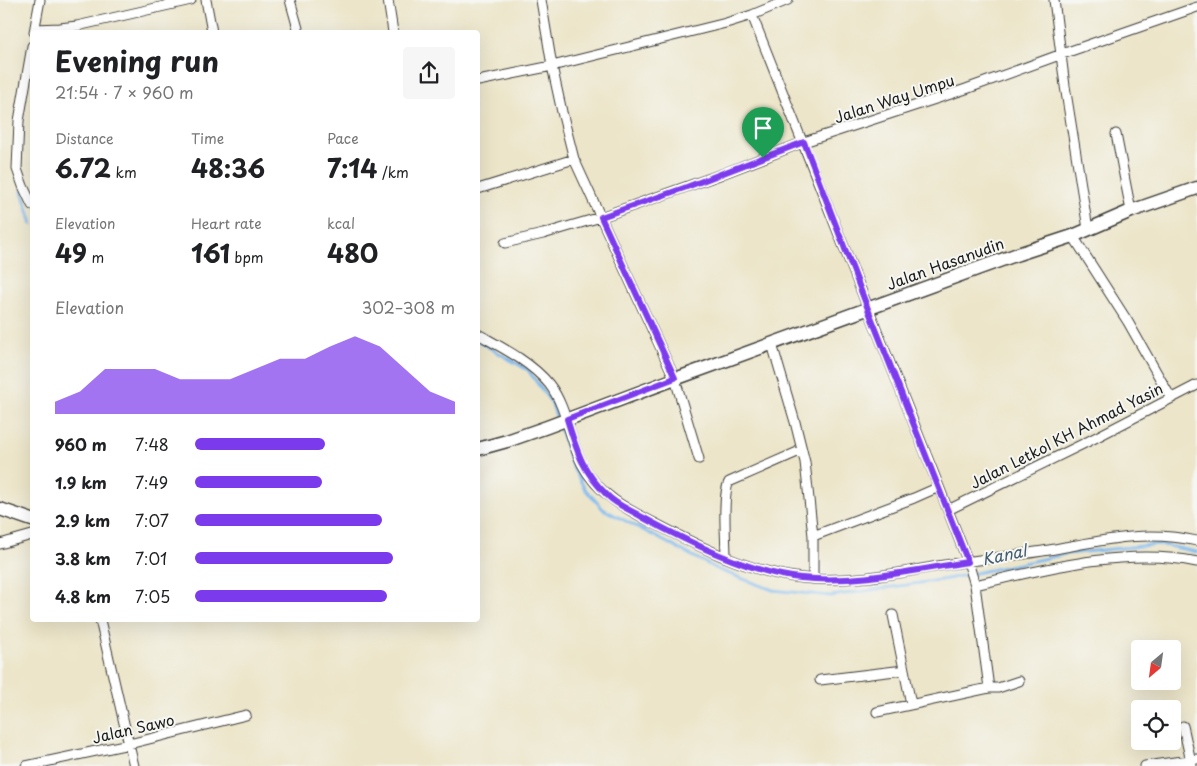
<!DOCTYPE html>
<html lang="en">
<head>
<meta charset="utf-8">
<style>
	body { margin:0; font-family:"Playpen Sans",sans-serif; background:#f6f6f6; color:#202124; height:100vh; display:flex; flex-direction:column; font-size:19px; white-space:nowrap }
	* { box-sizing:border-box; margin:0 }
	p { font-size:16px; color:#757577 }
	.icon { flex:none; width:28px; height:28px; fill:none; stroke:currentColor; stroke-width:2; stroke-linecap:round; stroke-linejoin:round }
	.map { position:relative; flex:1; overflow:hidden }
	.panel { position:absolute; left:30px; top:30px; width:450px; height:592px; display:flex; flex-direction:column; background:#fff; border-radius:5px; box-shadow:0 5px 20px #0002 }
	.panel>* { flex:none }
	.needle { width:32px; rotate:209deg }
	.buttons { position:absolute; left:1131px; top:640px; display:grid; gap:10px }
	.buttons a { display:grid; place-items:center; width:50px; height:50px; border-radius:5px; background:#fff; box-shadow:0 5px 20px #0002; font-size:25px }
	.pin { position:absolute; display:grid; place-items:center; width:42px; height:42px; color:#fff; margin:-51px -21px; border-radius:50% 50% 50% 0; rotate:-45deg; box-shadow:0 0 5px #0007 }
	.pin .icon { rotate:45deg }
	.round { display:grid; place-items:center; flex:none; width:52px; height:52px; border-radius:5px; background:#f6f6f6 }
	.summary { display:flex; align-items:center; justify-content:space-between; height:85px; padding:0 25px }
	h1 { font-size:28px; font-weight:700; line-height:38px }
	.stats { display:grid; grid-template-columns:repeat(3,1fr); gap:8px; height:85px; padding:5px 25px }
	.stats div { display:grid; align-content:center }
	.stats b { font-size:25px; font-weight:700 }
	.stats small { font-size:14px; font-weight:400 }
	.stats p { font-size:14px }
	.chart { height:140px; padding:10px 25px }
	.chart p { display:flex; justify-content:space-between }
	.chart svg { width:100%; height:90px; margin-top:5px; fill:#7c3aed; opacity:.7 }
	ul { padding:0 25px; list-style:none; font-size:16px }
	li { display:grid; grid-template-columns:80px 60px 1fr; align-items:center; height:38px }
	li i { height:12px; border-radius:6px; background:#7c3aed }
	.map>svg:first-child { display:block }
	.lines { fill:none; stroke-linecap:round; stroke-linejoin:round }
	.stream { stroke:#7db9ef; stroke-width:3 }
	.street-casing { stroke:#3b3a36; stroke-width:11 }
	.secondary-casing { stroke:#3b3a36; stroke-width:15 }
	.street { stroke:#fff; stroke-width:9 }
	.secondary { stroke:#fff; stroke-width:12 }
	.route-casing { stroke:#fff; stroke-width:10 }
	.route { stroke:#7c3aed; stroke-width:6 }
	.labels { text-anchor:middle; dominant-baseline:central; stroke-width:4; stroke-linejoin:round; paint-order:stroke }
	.street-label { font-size:15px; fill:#1c1c1c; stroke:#f6f6f2 }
	.water-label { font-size:16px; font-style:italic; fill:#435b70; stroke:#f6f6f2 }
</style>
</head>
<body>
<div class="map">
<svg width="1197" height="766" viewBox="0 0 1197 766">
	<rect width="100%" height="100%" fill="#f6f6f2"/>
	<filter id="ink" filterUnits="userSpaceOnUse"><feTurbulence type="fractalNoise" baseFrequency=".02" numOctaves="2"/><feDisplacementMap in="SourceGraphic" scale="10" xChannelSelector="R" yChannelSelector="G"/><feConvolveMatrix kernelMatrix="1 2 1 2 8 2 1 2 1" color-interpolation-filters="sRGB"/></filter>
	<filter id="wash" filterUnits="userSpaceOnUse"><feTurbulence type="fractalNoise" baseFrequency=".0096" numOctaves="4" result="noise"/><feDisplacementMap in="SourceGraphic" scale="20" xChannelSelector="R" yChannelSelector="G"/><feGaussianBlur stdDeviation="1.12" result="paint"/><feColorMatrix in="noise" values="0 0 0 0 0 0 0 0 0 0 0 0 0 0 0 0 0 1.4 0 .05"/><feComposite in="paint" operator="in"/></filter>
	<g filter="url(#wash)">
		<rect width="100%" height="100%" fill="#ece5c9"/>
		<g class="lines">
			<path class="stream" d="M22 191 32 224
				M478 341 528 370 552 404 557 419
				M559 425 572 466 585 489 603 509 719 570 773 590 831 596 947 579 1066 554 1159 544 1197 552"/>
		</g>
	</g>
	<g filter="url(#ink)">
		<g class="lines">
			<defs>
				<path id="street" d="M206 0 212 32
					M290 0 299 32
					M388 0 393 32
					M541 0 552 66 726 23 752 15 788 0
					M1054 0 1065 86 1088 229
					M752 15 939 487 968 562 975 585 989 688 877 712
					M35 29 60 28 77 26 191 0
					M34 32 40 0
					M32 46 19 121 17 169 23 186 32 205
					M478 81 552 66 562 112 574 159 675 379 699 459
					M1116 134 1131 211
					M478 189 574 159
					M1073 236 1128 322 1171 398
					M505 243 543 234 601 217 722 174 804 142 966 89 1062 54 1197 7
					M478 334C501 347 531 362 549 384 567 407 569 439 582 464 598 495 628 510 658 525 702 548 752 573 802 578 848 583 893 574 938 566 975 560 1012 556 1049 550 1101 541 1144 529 1197 541
					M772 344 795 422 805 462 813 536 914 498 939 487
					M948 510 1089 441 1197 385
					M813 536V579
					M0 544 32 535
					M726 557C726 541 722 494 729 482L802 450
					M975 585C1044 569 1126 547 1197 562
					M893 615 911 704
					M100 620 134 766
					M820 680 904 670
					M989 688H998L1019 681
					M1183 726 1192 766
					M26 766 129 744 246 715
					M1145 766 1197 759"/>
				<path id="secondary" d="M478 449 507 441 547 427 675 379 1018 254 1073 236 1131 211 1197 188
					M0 509 32 520"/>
			</defs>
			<use href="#street" class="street-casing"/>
			<use href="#secondary" class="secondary-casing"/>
			<use href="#street" class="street"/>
			<use href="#secondary" class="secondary"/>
		</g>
	</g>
	<g class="lines" filter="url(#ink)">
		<defs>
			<path id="route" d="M804 142 868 309 968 562C913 570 857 584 801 578 750 573 688 542 642 517 631 510 616 505 607 495 582 471 577 451 567 419L675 378 601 217 684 188Z"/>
		</defs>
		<use href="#route" class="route-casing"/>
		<use href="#route" class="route"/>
	</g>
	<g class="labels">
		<g class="street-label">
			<text transform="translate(894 98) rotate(-18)">Jalan Way Umpu</text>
			<text transform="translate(945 263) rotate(-20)">Jalan Hasanudin</text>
			<text transform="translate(1066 435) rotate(-27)">Jalan Letkol KH Ahmad Yasin</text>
			<text transform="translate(133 728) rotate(-13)">Jalan Sawo</text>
		</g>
		<g class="water-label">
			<text transform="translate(1004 554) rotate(-12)">Kanal</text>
		</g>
	</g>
</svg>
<div class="buttons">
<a><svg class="needle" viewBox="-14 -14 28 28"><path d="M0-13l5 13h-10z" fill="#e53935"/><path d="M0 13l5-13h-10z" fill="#757577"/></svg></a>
<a><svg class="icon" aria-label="locate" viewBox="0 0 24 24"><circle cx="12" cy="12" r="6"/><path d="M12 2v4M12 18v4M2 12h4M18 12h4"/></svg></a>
</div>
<div class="pin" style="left:763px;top:158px;background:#1e9e55"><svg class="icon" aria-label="arrive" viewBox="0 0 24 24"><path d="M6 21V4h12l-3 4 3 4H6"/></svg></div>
<section class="panel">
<div class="summary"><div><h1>Evening run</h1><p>21:54 · 7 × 960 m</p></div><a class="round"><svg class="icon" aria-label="share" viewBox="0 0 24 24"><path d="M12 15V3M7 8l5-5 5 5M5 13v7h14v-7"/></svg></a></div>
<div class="stats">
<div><p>Distance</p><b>6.72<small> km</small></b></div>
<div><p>Time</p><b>48:36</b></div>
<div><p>Pace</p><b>7:14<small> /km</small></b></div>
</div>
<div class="stats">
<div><p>Elevation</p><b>49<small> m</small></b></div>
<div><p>Heart rate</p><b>161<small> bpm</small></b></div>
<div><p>kcal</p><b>480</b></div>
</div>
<div class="chart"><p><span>Elevation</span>302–308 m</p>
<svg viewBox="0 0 160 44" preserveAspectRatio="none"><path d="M0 44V38L10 33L20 22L30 22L40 22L50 27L60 27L70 27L80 22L90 17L100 17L110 11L120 6L130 11L140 22L150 33L160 38V44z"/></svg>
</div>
<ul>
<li><b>960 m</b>7:48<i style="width:50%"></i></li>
<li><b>1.9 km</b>7:49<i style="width:49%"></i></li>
<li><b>2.9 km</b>7:07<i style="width:72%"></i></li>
<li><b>3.8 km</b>7:01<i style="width:76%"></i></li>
<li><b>4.8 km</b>7:05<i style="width:74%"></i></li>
</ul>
</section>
</div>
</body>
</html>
